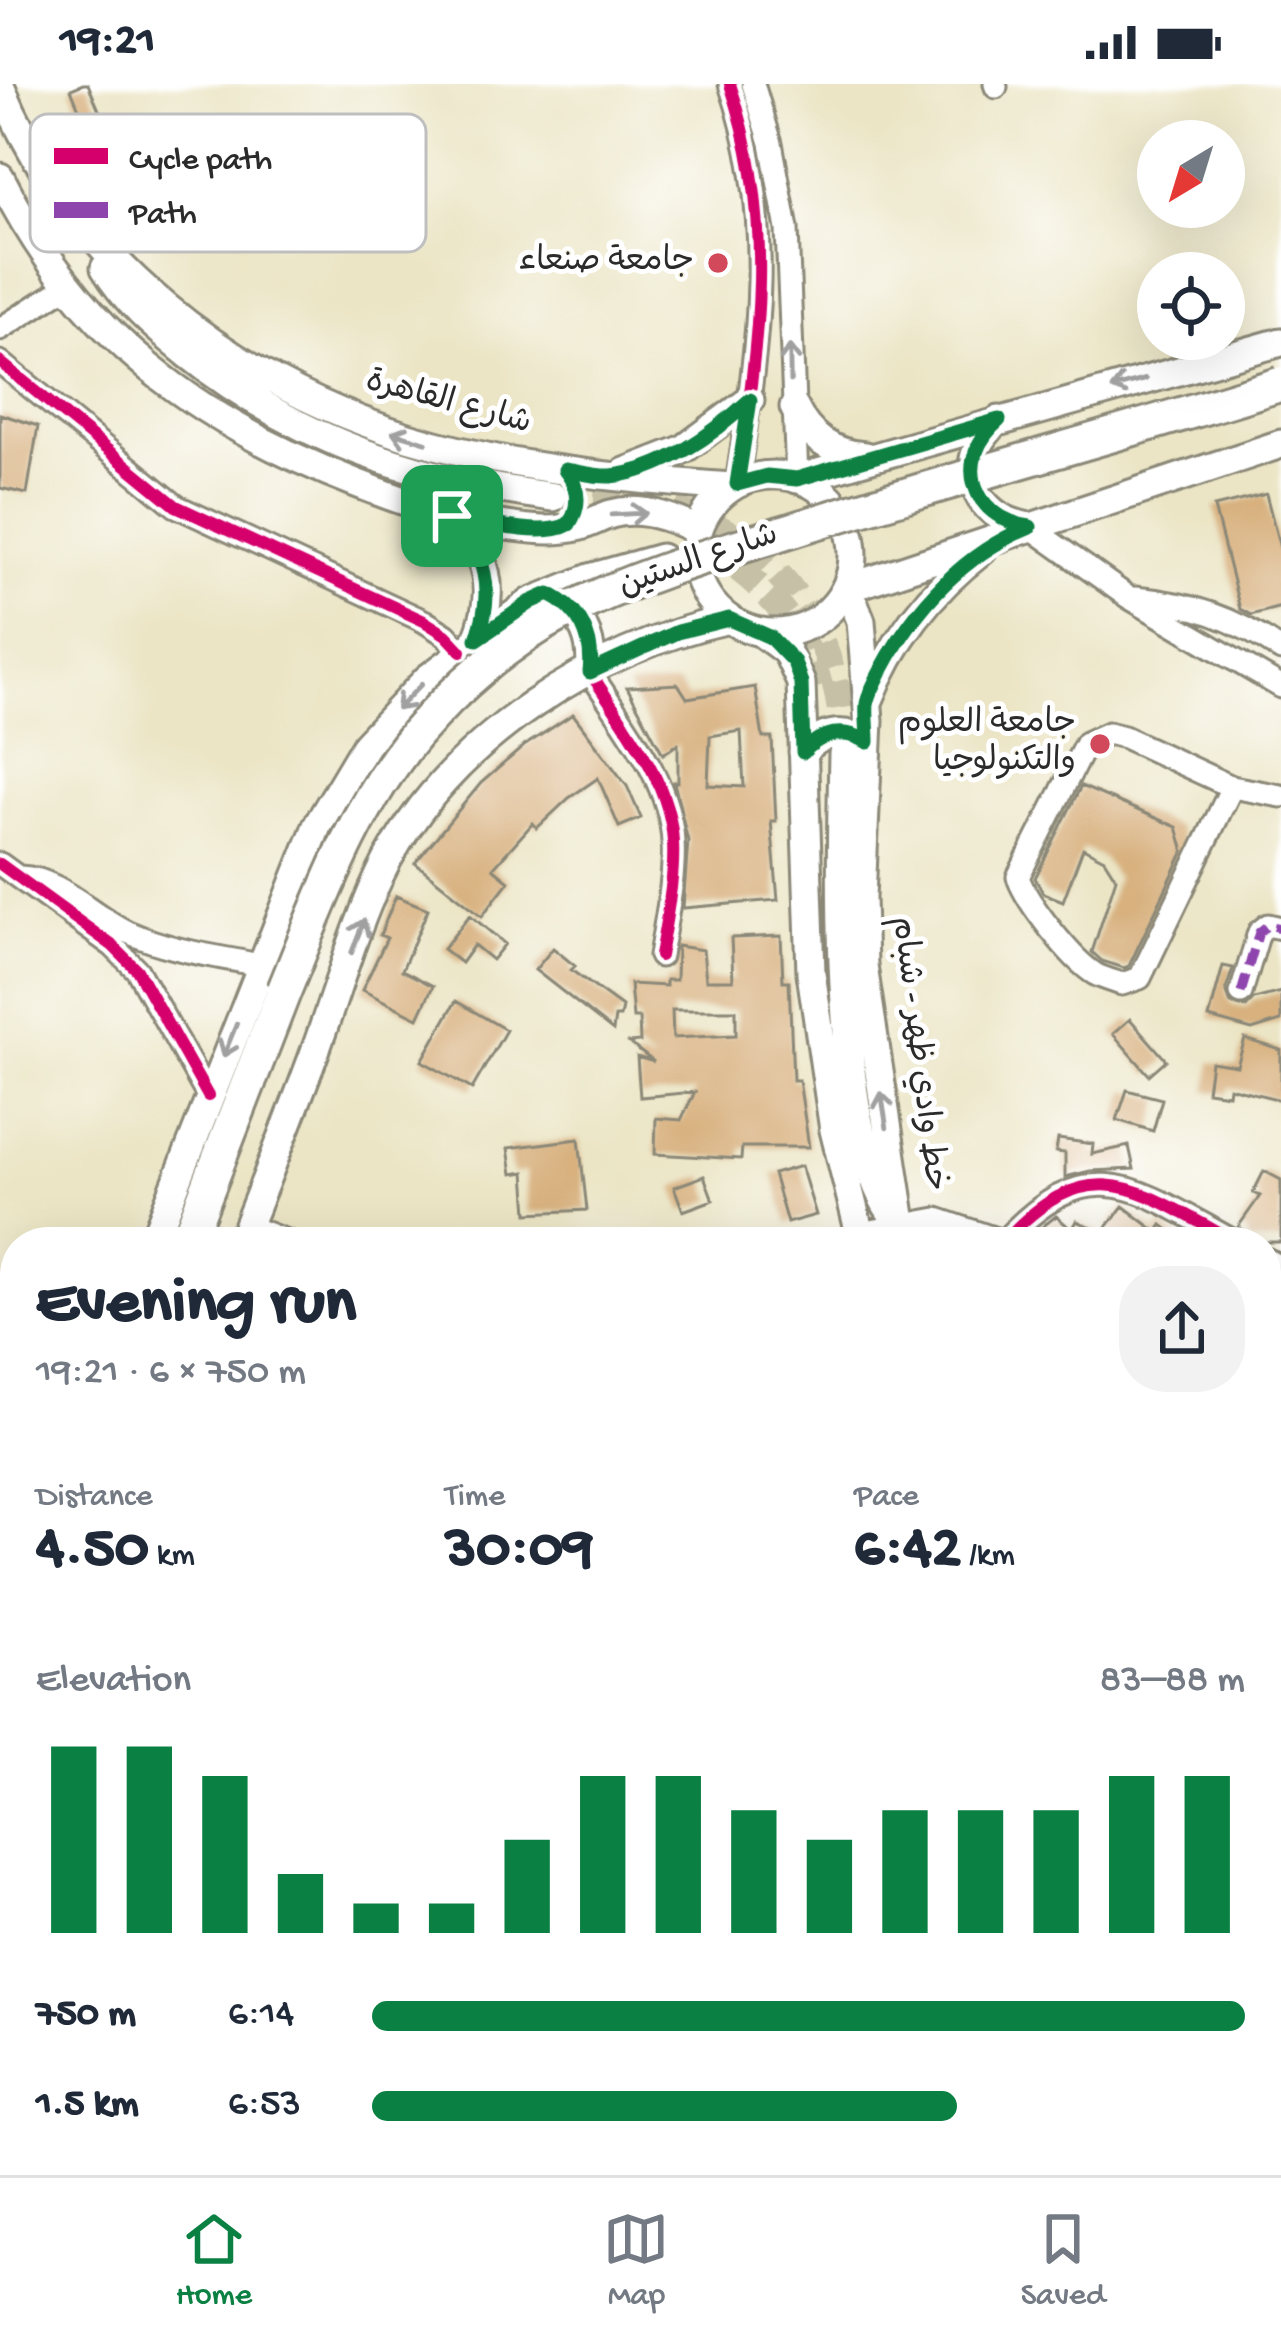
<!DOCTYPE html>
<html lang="en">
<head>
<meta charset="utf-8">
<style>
	body { margin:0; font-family:"Gochi Hand","Playpen Sans Arabic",sans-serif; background:#f2f2f3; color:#1f2937; height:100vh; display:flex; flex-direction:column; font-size:45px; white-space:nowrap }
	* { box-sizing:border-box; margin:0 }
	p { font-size:39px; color:#747a83 }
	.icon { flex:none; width:66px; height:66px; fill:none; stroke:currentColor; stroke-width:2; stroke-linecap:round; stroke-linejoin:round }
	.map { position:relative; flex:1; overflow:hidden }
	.drawer { position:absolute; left:0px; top:1143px; width:1281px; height:948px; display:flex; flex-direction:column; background:#fff; border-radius:48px 48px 0 0; box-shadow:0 12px 48px #0002 }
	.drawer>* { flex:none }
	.needle { width:78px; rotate:218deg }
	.controls { position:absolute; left:1137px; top:36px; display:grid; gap:24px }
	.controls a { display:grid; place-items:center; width:108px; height:108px; border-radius:50%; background:#fff; box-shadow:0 12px 48px #0002; font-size:60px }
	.pin { position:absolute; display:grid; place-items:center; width:102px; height:102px; color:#fff; margin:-51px; border-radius:24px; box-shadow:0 6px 18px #0006 }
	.round { display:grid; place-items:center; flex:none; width:126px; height:126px; border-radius:48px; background:#f2f2f3 }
	.head { display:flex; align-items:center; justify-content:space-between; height:204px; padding:0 36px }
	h1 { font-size:66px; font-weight:700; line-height:90px }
	.figures { display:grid; grid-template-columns:repeat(3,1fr); gap:18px; height:204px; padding:12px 36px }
	.figures div { display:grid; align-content:center }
	.figures b { font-size:60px; font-weight:700 }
	.figures small { font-size:33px; font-weight:400 }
	.figures p { font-size:33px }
	.chart { height:336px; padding:24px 36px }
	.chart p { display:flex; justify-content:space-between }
	.chart svg { width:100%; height:216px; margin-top:12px; stroke:#0b8043; stroke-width:6 }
	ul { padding:0 36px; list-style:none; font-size:39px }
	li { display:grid; grid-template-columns:192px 144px 1fr; align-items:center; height:90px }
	li i { height:30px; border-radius:15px; background:#0b8043 }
	.status { display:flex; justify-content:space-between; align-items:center; height:84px; padding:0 60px; background:#fff; direction:ltr }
	.status svg { height:33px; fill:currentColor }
	.tab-bar { display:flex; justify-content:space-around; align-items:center; height:168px; border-top:3px solid #e0e1e3; background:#fff; font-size:33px; color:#747a83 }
	.tab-bar a { display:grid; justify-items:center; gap:6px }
	.tab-bar .active { color:#0b8043 }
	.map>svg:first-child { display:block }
	.building { fill:#d8b17f; fill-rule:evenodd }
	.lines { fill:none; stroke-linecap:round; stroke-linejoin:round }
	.major-tunnel { stroke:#c5c0a6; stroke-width:27; stroke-dasharray:27 14; stroke-linecap:butt }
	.minor-casing { stroke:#8b8878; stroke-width:27 }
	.major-casing { stroke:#8b8878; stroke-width:33 }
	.highway-casing { stroke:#8b8878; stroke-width:39 }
	.minor { stroke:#fff; stroke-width:21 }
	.major { stroke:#fff; stroke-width:27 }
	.highway { stroke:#fff; stroke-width:33 }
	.highway-bridge-casing { stroke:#8b8878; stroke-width:39; stroke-linecap:butt }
	.highway-bridge { stroke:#fff; stroke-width:33 }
	.quiet { stroke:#8e44ad; stroke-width:9; stroke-dasharray:18 9; stroke-linecap:butt }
	.cycleway-casing { stroke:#fff; stroke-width:20 }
	.cycleway { stroke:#d6006c; stroke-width:12 }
	.oneway { stroke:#a0a0a0 }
	.route-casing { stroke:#fff; stroke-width:24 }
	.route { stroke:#0b8043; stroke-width:15 }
	.poi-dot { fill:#d1495b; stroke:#fff; stroke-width:4.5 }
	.labels { text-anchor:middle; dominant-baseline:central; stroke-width:10; stroke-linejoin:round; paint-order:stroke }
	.poi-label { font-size:33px; fill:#2b2b2b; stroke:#fff; text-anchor:end }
	.street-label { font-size:33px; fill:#2b2b2b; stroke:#fff }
	.key { fill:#fff; stroke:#bfbfbf; stroke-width:3 }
	.key-label { font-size:33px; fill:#2b2b2b }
</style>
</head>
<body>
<div class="status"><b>19:21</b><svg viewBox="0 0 49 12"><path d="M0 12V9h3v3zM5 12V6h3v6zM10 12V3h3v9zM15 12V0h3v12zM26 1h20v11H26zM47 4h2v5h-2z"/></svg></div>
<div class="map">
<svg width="1281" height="2091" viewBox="0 0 1281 2091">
	<rect width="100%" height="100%" fill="#fff"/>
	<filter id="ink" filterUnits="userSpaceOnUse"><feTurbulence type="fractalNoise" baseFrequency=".00833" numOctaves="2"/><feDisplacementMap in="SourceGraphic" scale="24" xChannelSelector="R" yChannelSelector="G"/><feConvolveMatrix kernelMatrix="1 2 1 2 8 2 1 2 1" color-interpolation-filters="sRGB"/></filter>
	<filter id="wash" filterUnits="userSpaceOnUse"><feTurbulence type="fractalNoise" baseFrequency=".004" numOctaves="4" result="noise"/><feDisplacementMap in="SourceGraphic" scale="48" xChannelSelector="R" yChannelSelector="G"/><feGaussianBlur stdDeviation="2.7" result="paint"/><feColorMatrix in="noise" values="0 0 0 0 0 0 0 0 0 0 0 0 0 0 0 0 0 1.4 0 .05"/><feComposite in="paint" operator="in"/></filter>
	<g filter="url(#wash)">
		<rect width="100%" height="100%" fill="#ebe5c5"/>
		<g id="blocks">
			<path class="building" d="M83 0H88L118 71 101 78 71 5Z
				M0 330 38 342 27 410 0 404Z
				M1266 410 1281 468V523L1251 531 1240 525 1214 423Z
				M678 600 687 614 755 603 763 654H772L776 737H771L778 816 683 824 688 757 674 698H678V660L663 670 627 603ZM741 647 744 703 708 701 710 652Z
				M573 630 627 702 641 734 619 743 598 694 569 714 537 744 533 739 493 784 509 797 482 832 415 779 481 699 524 662Z
				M1081 702 1177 743 1184 767 1129 882 1124 884 1102 877 1092 868 1116 794 1104 775 1083 764 1063 817 1043 809 1035 794Z
				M396 812 428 825 402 886 433 902 418 934 362 906 387 854 380 851Z
				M470 831 505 860 492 876 474 861 461 879 443 865Z
				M781 852 783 897H789L793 996H799L809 1063H742L741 1075 655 1070 656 1034 681 1036 695 1008 640 1013 637 973 654 978 629 959 640 958 639 934H633L630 900 666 902V896H676L677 862 703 866 706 896H733L731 854ZM672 926H736V951L673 954Z
				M553 864 575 882 571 886 622 923 620 933H615L613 947 535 886Z
				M1223 882 1233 884 1226 906 1231 920 1246 923 1254 915 1281 908V937L1252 946 1209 934Z
				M456 917 506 946 472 1005 422 977Z
				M1130 935 1166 976 1149 991 1113 950Z
				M1245 955 1281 966V1016L1229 1003 1228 1010 1207 1007 1211 978 1237 982Z
				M1127 1006 1162 1015 1153 1047 1117 1036Z
				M579 1055 587 1126 528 1129 525 1088 512 1090 508 1064Z
				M1058 1055 1093 1060 1092 1070 1129 1062 1134 1085 1090 1087 1065 1093V1069L1056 1068Z
				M801 1082 816 1131 787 1139 773 1090Z
				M1264 1087 1281 1096V1158H1250L1247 1149 1238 1143 1260 1112 1253 1109Z
				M704 1092 713 1116 683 1127 674 1103Z
				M1123 1122 1157 1148 1162 1141 1184 1158H1124L1106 1144Z
				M1056 1132 1072 1146 1077 1137 1099 1147 1094 1158H1040L1032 1151Z
				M1266 1215 1281 1228V1294L1274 1302 1266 1295Z
				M1278 1571 1281 1628 1266 1634V1574Z
				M0 1832 15 1838V1983L0 1977Z
				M130 2076H202L198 2091H135L127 2089Z
				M861 2076H901L921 2091H849Z"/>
		</g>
	</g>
	<g filter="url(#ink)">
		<use href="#blocks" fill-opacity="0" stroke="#8b8878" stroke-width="3"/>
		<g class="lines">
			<path class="major-tunnel" d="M553 413C593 415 634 415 672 425 783 456 845 560 843 670
				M704 461C759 494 804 539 820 603"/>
			<defs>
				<path id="minor" d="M730 0C777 138 758 259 737 400
					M753 0 771 59 787 145 797 395
					M995 0 996 3
					M0 245 69 201
					M0 278 176 422 424 537 446 551 461 567
					M1030 443 1128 513 1281 603
					M1135 514C1190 519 1235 534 1281 566
					M590 588C622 639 670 695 673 758 675 795 666 835 660 872
					M1232 703 1140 894 1122 900C1113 897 1102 894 1095 890 1072 876 1026 818 1018 793L1086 659 1108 649 1124 653 1232 703 1281 712
					M0 780 113 862 137 886 208 1012
					M21 793C60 794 95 834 130 849 171 867 216 872 259 881
					M1241 909 1259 848 1268 841 1281 844
					M248 1142 289 1158
					M860 1149 937 1135 1005 1158
					M1004 1157C1092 1062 1139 1106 1235 1158
					M1266 1175 1281 1183
					M1266 1344 1281 1347
					M1266 1544 1281 1540
					M1266 1841 1281 1889
					M0 2056 15 2062
					M1266 2060 1281 2055
					M0 2074 45 2091
					M56 2076 98 2091
					M949 2076 969 2091
					M586 2091 638 2076
					M663 2091 708 2076
					M1166 2091 1214 2076"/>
				<path id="major" d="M0 1C71 175 231 298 408 353 512 385 624 395 732 403
					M0 93C79 251 195 337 356 399 407 419 459 437 514 443 534 446 557 448 577 443 589 440 599 434 611 430 641 422 672 433 698 447
					M105 184C127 220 157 244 188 270 297 357 417 395 553 413
					M794 323C808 353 832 370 865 372
					M999 336C953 375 970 434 1030 443
					M625 388 684 365 750 316
					M695 470a79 79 0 1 1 158 0a79 79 0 1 1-158 0Z
					M797 395 1281 258
					M452 432C488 470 497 506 477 555
					M845 505 1281 360
					M842 510 855 522 861 537 869 636 861 814 863 882 905 1158
					M558 514C583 533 594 557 590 588
					M760 548 787 568 801 599 811 889 834 1046 862 1158
					M869 616C893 555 931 506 982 467
					M803 668C822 647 844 644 868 659
					M843 670C841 770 831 1071 900 1139
					M153 1158 317 742 366 660 428 594 531 518 590 494 661 474
					M241 1158C267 1093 293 1028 317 962 338 904 359 829 388 775 456 652 594 565 729 535
					M0 1539 15 1502
					M1132 2076 1136 2091
					M1162 2076 1166 2091"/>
				<path id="highway" d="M187 1158 284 907
					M0 1622 15 1585
					M0 1761 15 1719"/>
			</defs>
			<use href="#minor" class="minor-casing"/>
			<use href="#major" class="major-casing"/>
			<use href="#highway" class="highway-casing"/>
			<use href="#minor" class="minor"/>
			<use href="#major" class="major"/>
			<use href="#highway" class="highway"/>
			<defs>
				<path id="highway-bridge" d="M284 907C321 817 353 725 416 650 455 604 510 556 563 529 641 489 728 466 811 440 967 391 1125 349 1281 300"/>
			</defs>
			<use href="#highway-bridge" class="highway-bridge-casing"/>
			<use href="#highway-bridge" class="highway-bridge"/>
			<path class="quiet" d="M1241 909 1259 848 1268 841 1281 844"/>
			<defs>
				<path id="cycleway" d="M730 0C777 138 758 259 737 400
					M0 278 176 422 424 537 446 551 461 567
					M590 588C622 639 670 695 673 758 675 795 666 835 660 872
					M0 780 113 862 137 886 208 1012
					M1004 1157C1092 1062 1139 1106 1235 1158"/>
			</defs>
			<use href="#cycleway" class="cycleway-casing"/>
			<use href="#cycleway" class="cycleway"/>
		</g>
		<defs><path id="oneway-shaft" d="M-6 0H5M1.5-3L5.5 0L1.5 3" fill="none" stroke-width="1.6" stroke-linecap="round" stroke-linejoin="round" transform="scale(3)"/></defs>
		<g class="oneway">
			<use href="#oneway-shaft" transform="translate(790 279) rotate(-91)"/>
			<use href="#oneway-shaft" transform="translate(1128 300) rotate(165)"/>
			<use href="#oneway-shaft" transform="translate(409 353) rotate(-163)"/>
			<use href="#oneway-shaft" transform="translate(629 430) rotate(-3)"/>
			<use href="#oneway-shaft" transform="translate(409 613) rotate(134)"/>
			<use href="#oneway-shaft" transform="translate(358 852) rotate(-69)"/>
			<use href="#oneway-shaft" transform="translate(230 956) rotate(112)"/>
			<use href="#oneway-shaft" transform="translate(884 1026) rotate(-99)"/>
		</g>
	</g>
	<g class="lines" filter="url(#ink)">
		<defs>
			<path id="route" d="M750 316 737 400 767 392 797 395 999 336C953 375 970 434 1030 443 964 469 915 523 882 585 877 595 869 609 867 620 866 632 868 646 868 658 844 644 822 648 803 668L801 599 794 578 770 553 729 535 677 548 590 588C594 554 580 525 549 510L531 518 477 555C495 508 486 469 452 432 482 438 543 455 569 440 581 421 579 403 565 386 579 388 597 393 611 392 663 387 714 350 750 316Z"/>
		</defs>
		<use href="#route" class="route-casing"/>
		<use href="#route" class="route"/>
	</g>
	<g class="poi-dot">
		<circle cx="718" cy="179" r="12"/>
		<circle cx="1100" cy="660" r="12"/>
	</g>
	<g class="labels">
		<g class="poi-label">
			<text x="694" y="179">جامعة صنعاء</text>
			<text x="1076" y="641">جامعة العلوم<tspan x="1076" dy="38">والتكنولوجيا</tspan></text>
		</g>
		<g class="street-label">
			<text transform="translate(448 320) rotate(15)">شارع القاهرة</text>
			<text transform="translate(699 478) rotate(-19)">شارع الستين</text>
			<text transform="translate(917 970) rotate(83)">خط وادي ظهر - شبام</text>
		</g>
	</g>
	<rect x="30" y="30" width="396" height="138" rx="18" class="key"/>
	<rect x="54" y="64" width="54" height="16" fill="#d6006c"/>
	<rect x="54" y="118" width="54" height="16" fill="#8e44ad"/>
	<g class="key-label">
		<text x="129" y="84">Cycle path</text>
		<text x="129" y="138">Path</text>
	</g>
</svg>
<div class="controls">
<a><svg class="needle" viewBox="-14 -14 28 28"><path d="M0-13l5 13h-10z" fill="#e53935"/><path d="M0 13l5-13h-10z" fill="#747a83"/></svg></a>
<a><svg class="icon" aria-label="locate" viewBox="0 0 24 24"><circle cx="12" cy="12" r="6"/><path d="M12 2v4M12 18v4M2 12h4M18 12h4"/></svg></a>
</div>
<div class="pin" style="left:452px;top:432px;background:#1e9e55"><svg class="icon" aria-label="arrive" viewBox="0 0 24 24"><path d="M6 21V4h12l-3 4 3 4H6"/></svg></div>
<section class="drawer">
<div class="head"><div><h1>Evening run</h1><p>19:21 · 6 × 750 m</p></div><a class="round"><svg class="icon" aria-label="share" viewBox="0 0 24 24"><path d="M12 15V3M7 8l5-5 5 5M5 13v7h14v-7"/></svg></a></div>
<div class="figures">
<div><p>Distance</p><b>4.50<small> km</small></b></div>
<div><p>Time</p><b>30:09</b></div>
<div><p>Pace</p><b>6:42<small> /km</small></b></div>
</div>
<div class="chart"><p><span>Elevation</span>83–88 m</p>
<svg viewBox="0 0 160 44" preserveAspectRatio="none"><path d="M5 44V6M15 44V6M25 44V12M35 44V32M45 44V38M55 44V38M65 44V25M75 44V12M85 44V12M95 44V19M105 44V25M115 44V19M125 44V19M135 44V19M145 44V12M155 44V12"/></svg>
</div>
<ul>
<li><b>750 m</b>6:14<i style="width:100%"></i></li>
<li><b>1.5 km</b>6:53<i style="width:67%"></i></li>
</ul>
</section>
</div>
<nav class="tab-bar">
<a class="active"><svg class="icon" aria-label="home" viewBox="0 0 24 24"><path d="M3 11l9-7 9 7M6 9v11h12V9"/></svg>Home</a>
<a><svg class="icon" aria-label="map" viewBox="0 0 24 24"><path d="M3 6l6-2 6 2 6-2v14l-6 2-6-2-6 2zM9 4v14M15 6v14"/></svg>Map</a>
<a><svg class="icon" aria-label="saved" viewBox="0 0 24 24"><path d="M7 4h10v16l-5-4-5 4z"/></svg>Saved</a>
</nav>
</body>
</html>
